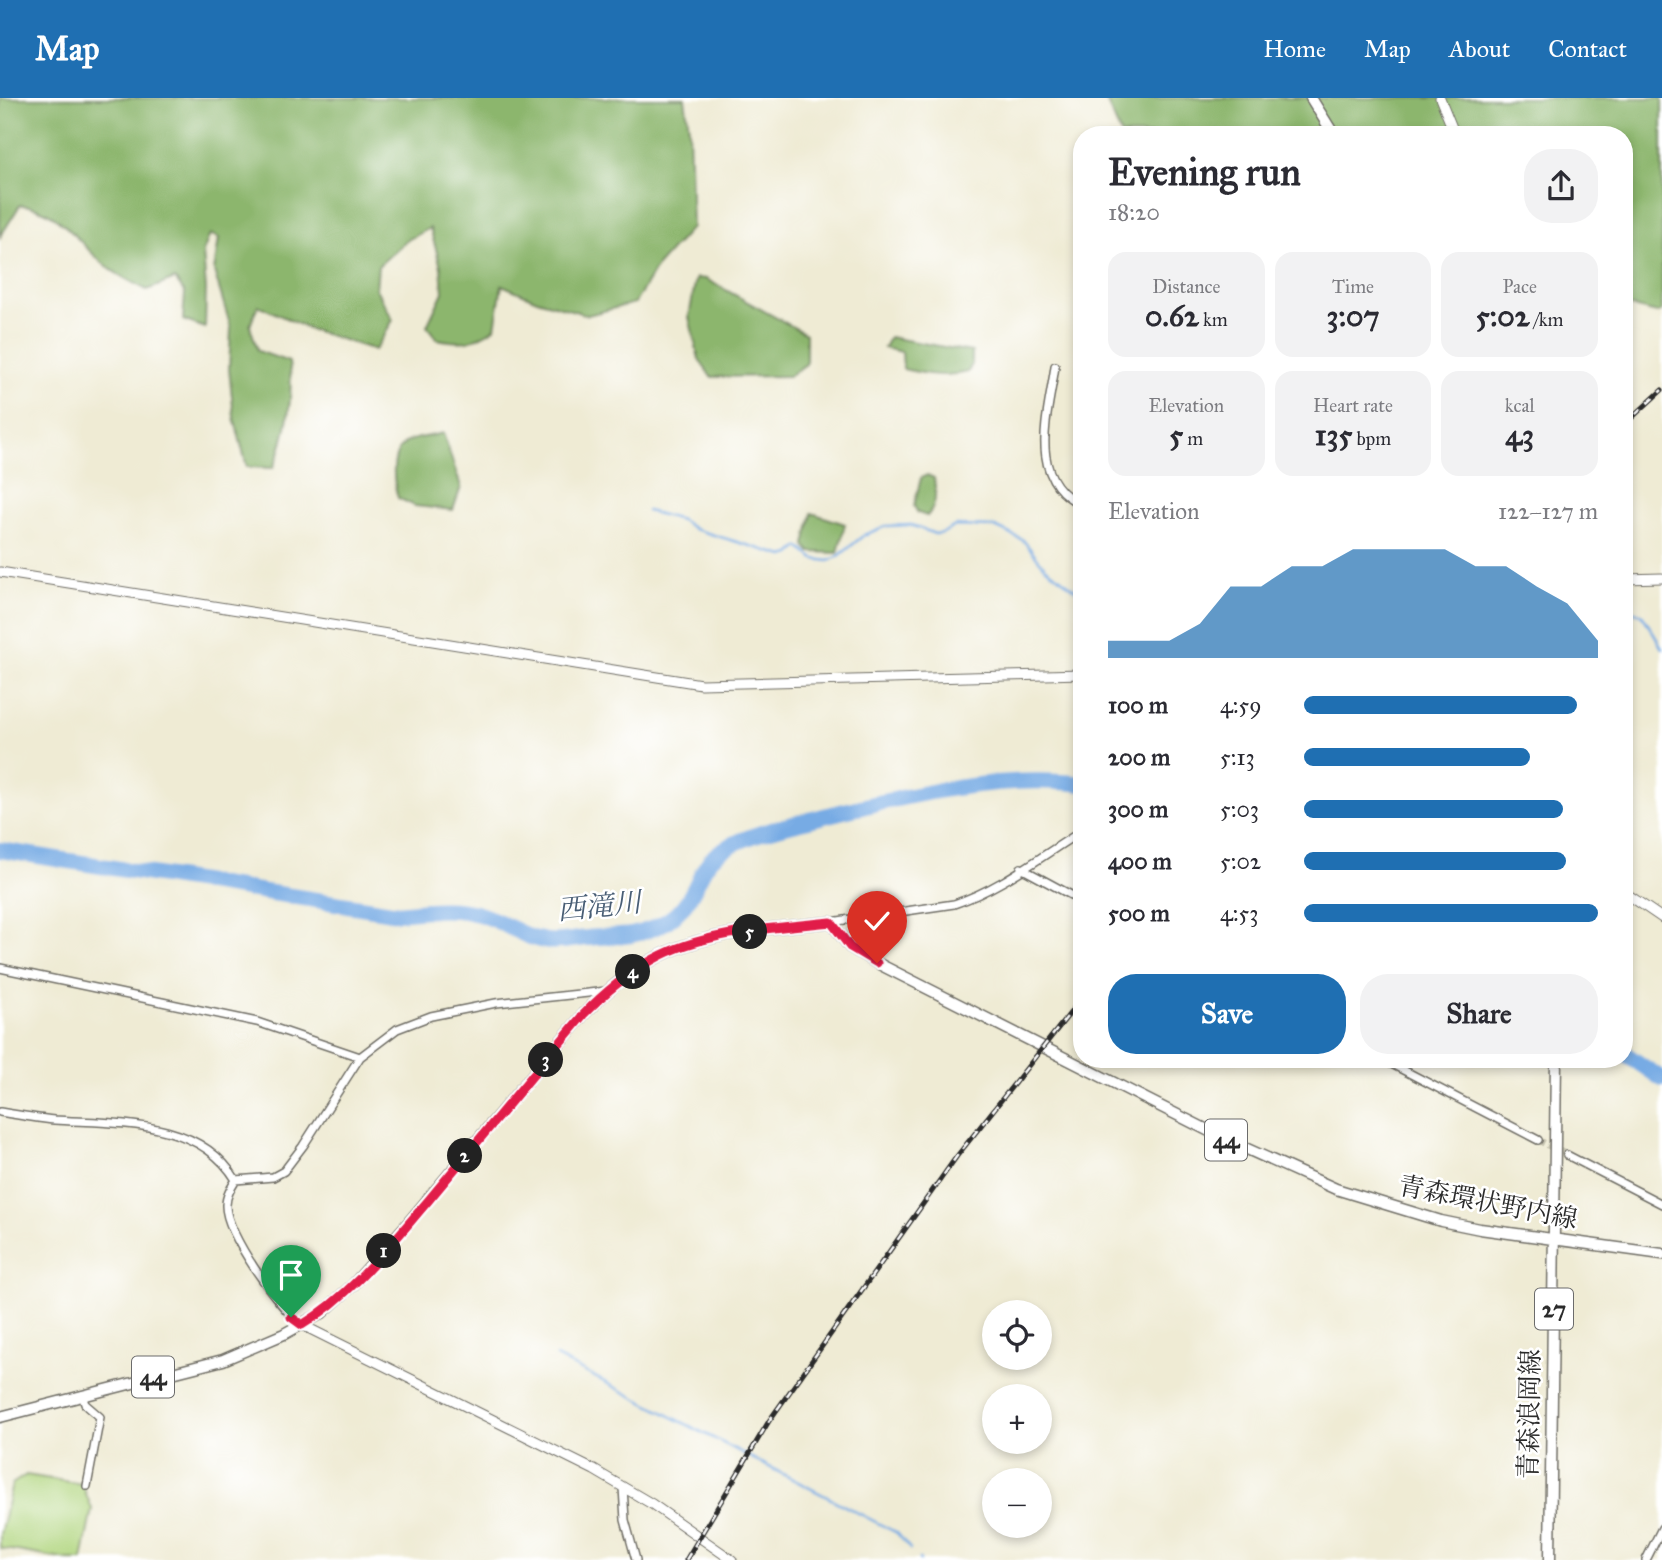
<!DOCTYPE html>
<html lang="en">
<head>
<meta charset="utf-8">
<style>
	body { margin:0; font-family:"IM FELL Great Primer","Noto Serif JP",serif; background:#f2f2f3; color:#2b2b33; height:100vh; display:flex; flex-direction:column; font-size:26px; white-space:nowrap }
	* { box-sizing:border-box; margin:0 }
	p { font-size:23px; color:#7c7c81 }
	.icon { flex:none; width:38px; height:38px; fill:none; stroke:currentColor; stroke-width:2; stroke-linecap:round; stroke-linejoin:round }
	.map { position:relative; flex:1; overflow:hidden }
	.panel { position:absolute; left:1073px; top:28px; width:560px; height:942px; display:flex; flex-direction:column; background:#fff; border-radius:28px; box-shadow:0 4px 10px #0003 }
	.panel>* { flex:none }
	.buttons { position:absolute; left:982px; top:1202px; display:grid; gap:14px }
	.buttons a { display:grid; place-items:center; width:70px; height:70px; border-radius:50%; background:#fff; box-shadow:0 4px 10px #0003; font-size:35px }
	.pin { position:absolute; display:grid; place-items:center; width:60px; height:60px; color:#fff; margin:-72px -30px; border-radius:50% 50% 50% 0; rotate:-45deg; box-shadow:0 0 7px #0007 }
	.pin .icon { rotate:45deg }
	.km { position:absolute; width:35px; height:35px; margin:-18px; border-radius:50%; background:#222; color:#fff; font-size:19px; line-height:35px; text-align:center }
	.round { display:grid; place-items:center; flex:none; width:74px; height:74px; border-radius:28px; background:#f2f2f3 }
	.overview { display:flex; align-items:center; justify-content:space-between; height:119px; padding:0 35px }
	h1 { font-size:38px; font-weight:700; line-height:52px }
	.stats { display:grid; grid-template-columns:repeat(3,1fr); gap:10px; height:119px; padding:7px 35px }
	.stats div { display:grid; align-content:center; border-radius:18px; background:#f2f2f3; text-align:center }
	.stats b { font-size:30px; font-weight:700 }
	.stats small { font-size:19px; font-weight:400 }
	.stats p { font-size:19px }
	.chart { height:196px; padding:14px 35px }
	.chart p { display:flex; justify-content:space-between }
	.chart svg { width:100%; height:126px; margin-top:7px; fill:#1f6fb2; opacity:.7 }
	.button { display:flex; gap:14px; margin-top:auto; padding:14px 35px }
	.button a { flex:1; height:80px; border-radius:28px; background:#1f6fb2; color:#fff; font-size:28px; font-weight:700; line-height:80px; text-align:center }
	.button a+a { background:#f2f2f3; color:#2b2b33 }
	ul { padding:0 35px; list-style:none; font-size:23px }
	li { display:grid; grid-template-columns:112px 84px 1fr; align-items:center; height:52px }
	li i { height:18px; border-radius:9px; background:#1f6fb2 }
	header { display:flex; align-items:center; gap:42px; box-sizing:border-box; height:98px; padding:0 35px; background:#1f6fb2; color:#fff }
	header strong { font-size:33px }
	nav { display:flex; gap:38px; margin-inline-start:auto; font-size:24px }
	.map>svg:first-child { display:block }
	.green { fill:#b0d57e; stroke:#6e8054; stroke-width:2 }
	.forest { fill:#8cb66d; stroke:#5c704c; stroke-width:2 }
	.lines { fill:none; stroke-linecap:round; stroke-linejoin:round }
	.stream { stroke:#77abe4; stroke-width:2.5 }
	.river { stroke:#77abe4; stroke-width:16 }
	.minor-tunnel { stroke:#c8c5b2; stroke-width:7; stroke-dasharray:7 3.5; stroke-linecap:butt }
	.minor-casing { stroke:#706e66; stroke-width:10 }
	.tertiary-casing { stroke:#706e66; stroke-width:11 }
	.primary-casing { stroke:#706e66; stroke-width:13 }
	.minor { stroke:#fff; stroke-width:7 }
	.tertiary { stroke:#fff; stroke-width:9 }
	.primary { stroke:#fff; stroke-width:10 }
	.rail-casing { stroke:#2b2b2b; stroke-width:5 }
	.rail { stroke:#fff; stroke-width:2.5; stroke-dasharray:8; stroke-linecap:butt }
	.route-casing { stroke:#fff; stroke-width:14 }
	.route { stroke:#e11d48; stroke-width:9 }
	.labels { text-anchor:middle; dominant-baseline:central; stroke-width:5; stroke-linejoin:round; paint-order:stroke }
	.shield { fill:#fff; stroke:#6b6b6b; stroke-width:2 }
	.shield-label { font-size:24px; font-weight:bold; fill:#2b2b2b }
	.street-label { font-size:26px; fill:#2b2b2b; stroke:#fff }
	.water-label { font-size:28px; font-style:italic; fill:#495e75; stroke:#fff }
</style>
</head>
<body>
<header>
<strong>Map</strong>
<nav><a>Home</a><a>Map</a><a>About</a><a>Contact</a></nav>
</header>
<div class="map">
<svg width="1662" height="1462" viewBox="0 0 1662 1462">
	<rect width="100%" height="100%" fill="#fff"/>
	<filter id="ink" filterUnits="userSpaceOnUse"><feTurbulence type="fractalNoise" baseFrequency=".0143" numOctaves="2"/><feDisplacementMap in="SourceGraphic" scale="14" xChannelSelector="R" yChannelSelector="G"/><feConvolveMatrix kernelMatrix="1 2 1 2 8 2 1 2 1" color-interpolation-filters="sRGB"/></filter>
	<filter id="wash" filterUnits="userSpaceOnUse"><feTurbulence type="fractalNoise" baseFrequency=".00686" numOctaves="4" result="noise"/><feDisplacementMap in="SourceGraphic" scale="28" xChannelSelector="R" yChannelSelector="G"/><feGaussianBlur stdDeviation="1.57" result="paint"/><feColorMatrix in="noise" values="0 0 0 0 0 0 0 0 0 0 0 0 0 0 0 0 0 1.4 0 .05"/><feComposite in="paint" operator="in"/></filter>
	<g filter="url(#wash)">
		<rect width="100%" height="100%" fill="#efebd4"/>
		<path class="green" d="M26 1377 82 1386 92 1411 82 1462H68L0 1450V1436L12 1386Z"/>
		<path class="forest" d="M0 0H685L689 30 692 129 657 168 635 205 588 217 537 202 502 187 495 230C472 245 464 246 437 241L427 228 443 194 441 169 430 130 407 142 378 168 376 191 393 222 375 252 309 231 258 207 250 228 258 253 289 264C294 295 287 341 273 370L247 369 234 319 229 271 231 230 214 173 219 140 210 136 203 154 206 191 205 230 183 222 185 195 175 181 147 192C129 183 111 174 96 159 72 137 56 109 20 107L0 139Z
			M1105 0H1662V212L1657 215 1624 207V37H1121Z
			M696 180 706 181 806 236V266L789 278 711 279 699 261 689 219Z
			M889 239 972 254V266L968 274C945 280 925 276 903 271L902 254 884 250Z
			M443 335 461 389 453 412 415 408 398 400C393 383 389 352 409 343 419 339 432 338 443 335Z
			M927 377 934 380C936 394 937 407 927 418L918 415 914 408 921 380Z
			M812 415 845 426 838 455 810 454 805 447Z"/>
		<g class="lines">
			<path class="stream" d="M647 413 681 422 694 431 784 458 791 456 799 449 814 461 829 463 839 458 864 437 886 428 911 427 935 436 943 435 955 428 995 429 1023 442 1045 469 1082 496
				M1624 511 1642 516 1662 550
				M556 1259 897 1435 910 1451
				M919 1461 920 1462"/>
			<path class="river" d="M0 752 398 815C425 812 455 808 482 817 504 824 523 840 546 843 560 845 574 841 588 840 602 838 617 839 631 837 659 831 680 819 693 793 702 776 706 761 724 751 754 734 791 727 824 718 904 698 1000 675 1082 686
				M1624 955 1662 981"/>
		</g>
	</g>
	<g filter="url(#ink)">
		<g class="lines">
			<path class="minor-tunnel" d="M1538 1042 1567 1057"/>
			<defs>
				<path id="minor" d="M1055 268C1049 315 1025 381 1082 407
					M1021 770 1082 803
					M831 824 954 806C1000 791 1041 758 1082 733
					M0 870 257 924 360 959
					M1382 961 1538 1042
					M0 1014C18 1017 36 1020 54 1022 116 1026 199 1020 236 1082
					M1567 1057 1662 1106
					M236 1082 273 1079 284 1073 303 1048 360 959 397 931 431 918 496 905 607 893
					M236 1082C231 1090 226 1098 226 1107 225 1135 280 1211 302 1227
					M82 1297 85 1306 100 1319 87 1388
					M623 1389 625 1422 636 1462
					M1646 1462 1662 1430"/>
				<path id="tertiary" d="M1440 0 1455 37
					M0 474 701 586 1082 576
					M1624 481 1662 480
					M1624 794 1662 820
					M302 1227 594 1372 652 1406 732 1462"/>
				<path id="primary" d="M1311 0 1334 37
					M0 1319 223 1262 284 1236 322 1215 353 1187 409 1124 583 917C604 895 627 875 654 861 704 833 776 830 831 824L850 849 877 865 1225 1041 1336 1091 1441 1123 1480 1131 1662 1156
					M1550 1462 1556 961"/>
			</defs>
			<use href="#minor" class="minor-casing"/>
			<use href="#tertiary" class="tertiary-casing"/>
			<use href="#primary" class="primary-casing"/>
			<use href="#minor" class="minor"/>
			<use href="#tertiary" class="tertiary"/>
			<use href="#primary" class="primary"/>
			<defs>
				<path id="rail" d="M1624 327 1662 292
					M686 1462 769 1323 957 1058 1082 900"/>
			</defs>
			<use href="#rail" class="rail-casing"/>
			<use href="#rail" class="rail"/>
		</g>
	</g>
	<g class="lines" filter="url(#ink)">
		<defs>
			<path id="route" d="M291 1219 302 1227C352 1197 390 1147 428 1103 480 1041 531 979 583 917 604 895 627 876 654 861 704 833 776 830 831 824L850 849 877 865"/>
		</defs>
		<use href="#route" class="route-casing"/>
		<use href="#route" class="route"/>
	</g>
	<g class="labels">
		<g class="shield">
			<rect x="1205" y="1021.5" width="42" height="41" rx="5"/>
			<rect x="1535" y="1190.5" width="38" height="41" rx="5"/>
			<rect x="132" y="1258.5" width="42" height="41" rx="5"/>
		</g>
		<g class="shield-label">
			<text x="1226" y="1042">44</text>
			<text x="1554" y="1211">27</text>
			<text x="153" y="1279">44</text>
		</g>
		<g class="street-label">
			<text transform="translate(1488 1104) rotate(11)">青森環状野内線</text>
			<text transform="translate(1529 1316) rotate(-89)">青森浪岡線</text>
		</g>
		<g class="water-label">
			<text transform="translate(599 808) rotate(-6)">西滝川</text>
		</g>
	</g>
</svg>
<div class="buttons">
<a><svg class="icon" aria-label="locate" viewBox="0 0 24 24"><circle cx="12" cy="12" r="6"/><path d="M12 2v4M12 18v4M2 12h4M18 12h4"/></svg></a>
<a>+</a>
<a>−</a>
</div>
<div class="pin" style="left:291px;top:1219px;background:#1e9e55"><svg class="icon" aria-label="arrive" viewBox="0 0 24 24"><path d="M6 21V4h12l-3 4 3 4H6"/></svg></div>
<div class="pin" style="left:877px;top:865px;background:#d93025"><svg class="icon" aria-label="check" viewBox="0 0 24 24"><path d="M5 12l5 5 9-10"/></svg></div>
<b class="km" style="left:384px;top:1153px">1</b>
<b class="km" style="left:465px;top:1058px">2</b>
<b class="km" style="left:546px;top:962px">3</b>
<b class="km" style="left:633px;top:874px">4</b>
<b class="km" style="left:750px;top:834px">5</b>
<section class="panel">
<div class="overview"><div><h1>Evening run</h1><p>18:20</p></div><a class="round"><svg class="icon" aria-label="share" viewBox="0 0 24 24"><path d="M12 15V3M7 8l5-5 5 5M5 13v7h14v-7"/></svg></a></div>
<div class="stats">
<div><p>Distance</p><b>0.62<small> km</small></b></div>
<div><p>Time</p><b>3:07</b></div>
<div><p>Pace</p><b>5:02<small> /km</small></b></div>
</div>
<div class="stats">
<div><p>Elevation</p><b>5<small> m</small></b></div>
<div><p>Heart rate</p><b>135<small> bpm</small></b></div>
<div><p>kcal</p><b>43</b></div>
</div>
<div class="chart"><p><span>Elevation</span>122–127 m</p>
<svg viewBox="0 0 160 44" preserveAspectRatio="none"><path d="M0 44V38L10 38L20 38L30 32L40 19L50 19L60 12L70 12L80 6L90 6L100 6L110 6L120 12L130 12L140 19L150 25L160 38V44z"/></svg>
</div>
<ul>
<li><b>100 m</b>4:59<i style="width:93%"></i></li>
<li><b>200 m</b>5:13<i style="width:77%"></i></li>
<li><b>300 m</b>5:03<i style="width:88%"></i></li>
<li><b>400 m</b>5:02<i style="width:89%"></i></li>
<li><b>500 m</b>4:53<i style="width:100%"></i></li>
</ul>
<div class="button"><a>Save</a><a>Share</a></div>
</section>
</div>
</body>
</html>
